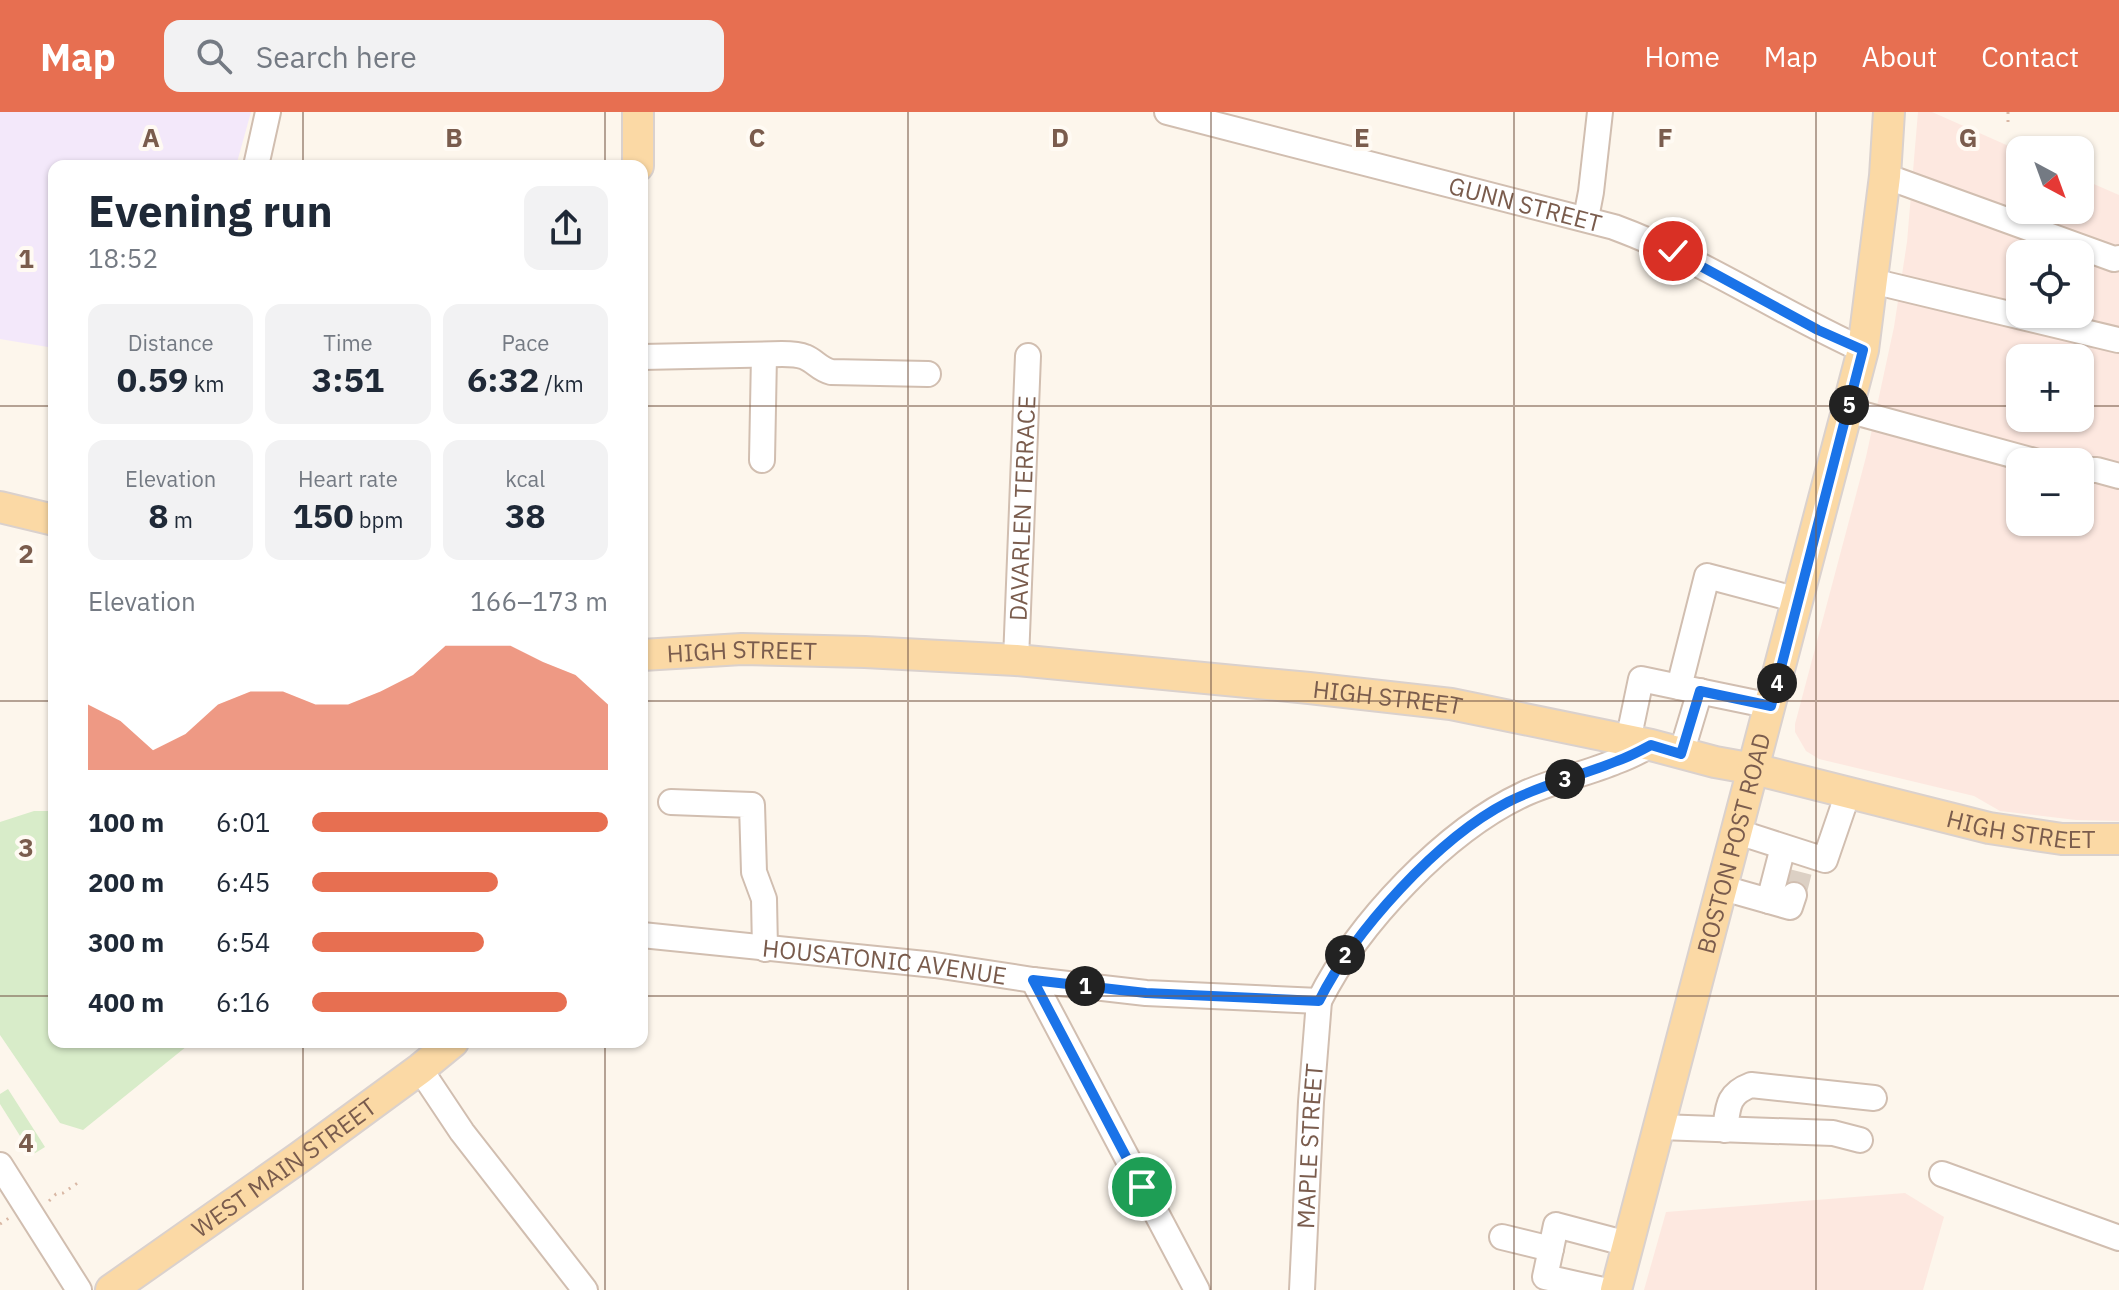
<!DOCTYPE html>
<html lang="en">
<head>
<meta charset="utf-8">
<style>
	body { margin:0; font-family:"IBM Plex Sans",sans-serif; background:#f2f2f3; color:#1f2937; height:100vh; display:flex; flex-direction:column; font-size:30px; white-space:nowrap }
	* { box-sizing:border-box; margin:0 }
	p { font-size:26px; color:#747a83 }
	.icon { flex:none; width:44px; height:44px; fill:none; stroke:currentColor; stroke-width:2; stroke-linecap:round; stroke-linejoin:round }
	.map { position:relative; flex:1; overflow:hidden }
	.sheet { position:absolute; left:48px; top:48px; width:600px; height:888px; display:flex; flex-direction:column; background:#fff; border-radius:16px; box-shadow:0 2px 6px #0004 }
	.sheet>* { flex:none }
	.needle { width:52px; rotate:139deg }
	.tools { position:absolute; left:2006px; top:24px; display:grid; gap:16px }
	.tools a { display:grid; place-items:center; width:88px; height:88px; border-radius:16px; background:#fff; box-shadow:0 2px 6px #0004; font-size:40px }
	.pin { position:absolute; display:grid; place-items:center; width:68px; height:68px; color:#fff; margin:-34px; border:4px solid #fff; border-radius:50%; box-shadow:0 2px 8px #0007 }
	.km { position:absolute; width:40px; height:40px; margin:-20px; border-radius:50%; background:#222; color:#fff; font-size:22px; line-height:40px; text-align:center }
	.round { display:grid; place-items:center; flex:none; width:84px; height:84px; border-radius:16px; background:#f2f2f3 }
	.head { display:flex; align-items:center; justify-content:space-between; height:136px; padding:0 40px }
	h1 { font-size:44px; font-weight:800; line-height:60px }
	.figures { display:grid; grid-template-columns:repeat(3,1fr); gap:12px; height:136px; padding:8px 40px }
	.figures div { display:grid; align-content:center; border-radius:16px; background:#f2f2f3; text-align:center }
	.figures b { font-size:34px; font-weight:800 }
	.figures small { font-size:22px; font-weight:400 }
	.figures p { font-size:22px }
	.chart { height:224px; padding:16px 40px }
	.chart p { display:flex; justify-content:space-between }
	.chart svg { width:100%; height:144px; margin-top:8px; fill:#e76f51; opacity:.7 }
	ul { padding:0 40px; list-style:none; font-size:26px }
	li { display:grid; grid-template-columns:128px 96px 1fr; align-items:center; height:60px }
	li i { height:20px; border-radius:10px; background:#e76f51 }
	header { display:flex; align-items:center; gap:48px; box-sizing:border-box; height:112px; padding:0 40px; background:#e76f51; color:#fff }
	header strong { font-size:38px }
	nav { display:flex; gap:44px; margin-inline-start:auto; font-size:28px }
	.search { width:560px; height:72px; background:#f2f2f3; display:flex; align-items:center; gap:20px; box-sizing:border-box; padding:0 28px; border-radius:16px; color:#747a83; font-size:30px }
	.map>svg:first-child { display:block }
	.commercial { fill:#fde8e0; fill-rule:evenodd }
	.education { fill:#f3e8fa }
	.green { fill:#d8ecc9 }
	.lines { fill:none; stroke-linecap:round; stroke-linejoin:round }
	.minor-tunnel { stroke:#dcd0c4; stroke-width:24; stroke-dasharray:24 12; stroke-linecap:butt }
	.minor-casing { stroke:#d1beb0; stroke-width:28 }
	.major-casing { stroke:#dad1cd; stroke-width:34 }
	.path { stroke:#d9b8a5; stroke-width:3; stroke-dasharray:2 6; stroke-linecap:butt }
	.minor { stroke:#fff; stroke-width:24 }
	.major { stroke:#fbd9a5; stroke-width:30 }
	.route-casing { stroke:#fff; stroke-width:16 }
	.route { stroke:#1a73e8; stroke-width:10 }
	.grid { fill:none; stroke:#7a5c4d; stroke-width:2; stroke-opacity:0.55 }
	.labels { text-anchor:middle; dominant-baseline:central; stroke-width:8; stroke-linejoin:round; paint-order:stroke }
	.street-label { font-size:24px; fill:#7a5c4d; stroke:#fffaf3 }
	.grid-label { font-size:26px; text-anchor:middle; font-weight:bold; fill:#7a5c4d; stroke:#fffaf3; stroke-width:8; stroke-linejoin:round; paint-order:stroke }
</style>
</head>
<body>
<header>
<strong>Map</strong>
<div class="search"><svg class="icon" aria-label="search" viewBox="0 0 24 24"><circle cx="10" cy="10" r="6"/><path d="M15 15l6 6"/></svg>Search here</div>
<nav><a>Home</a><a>Map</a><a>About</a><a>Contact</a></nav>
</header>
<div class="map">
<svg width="2119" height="1178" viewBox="0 0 2119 1178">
	<rect width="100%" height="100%" fill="#fdf6ec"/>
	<path class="commercial" d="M1918 0H1932L2020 39V98H2080V66L2119 83V709L2076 708 2000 699 1974 684 1819 647 1806 639 1795 620V612L1866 345 1894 215 1907 130ZM2020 142H2080V202H2020ZM2020 246H2080V306H2020ZM2020 350H2080V410H2020Z
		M1905 1081 1944 1105 1923 1178H1644L1666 1100Z"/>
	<path class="education" d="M0 0H251L236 54H54V236L0 227Z"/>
	<path class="green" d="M34 699H54V930H192L83 1018 60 1011 0 923V710Z
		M8 977 45 1035 32 1043 0 992V982Z"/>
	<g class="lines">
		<path class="minor-tunnel" d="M1794 783 1801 755"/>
		<defs>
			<g id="minor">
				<path id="s1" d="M1167 0 1614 115C1701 147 1779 200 1863 238"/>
				<path d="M256 54 268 0"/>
				<path d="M1885 64 2114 147 2119 146"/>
				<path d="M1586 106 1591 80 1600 0"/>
				<path d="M1872 169 2118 228"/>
				<path d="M642 245 782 242C790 242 798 242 805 245 815 249 819 257 831 260L928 262"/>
				<path d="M1847 298 2038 350"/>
				<path d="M762 348 764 243"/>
				<path d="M2080 358H2097L2119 364"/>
				<path id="s2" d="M1016 548 1028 244"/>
				<path d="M1771 594 1679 575 1707 464 1798 488"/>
				<path d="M1628 629 1641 567 1679 575"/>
				<path d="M1681 642 1700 579"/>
				<path d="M671 690 752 693 754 760 764 787 765 837"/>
				<path d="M1738 720 1825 748 1848 681"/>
				<path d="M1723 776 1769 789 1783 735"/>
				<path d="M1769 789 1790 795 1794 783"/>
				<path id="s3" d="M642 823 935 853 1033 868 1146 881 1319 889C1358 811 1445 719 1524 682 1554 668 1587 662 1617 649 1629 645 1640 639 1651 633"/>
				<path d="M1033 868 1197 1178"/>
				<path d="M420 957 462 1020 585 1178"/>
				<path d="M1659 1015 1833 1021 1860 1028"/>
				<path d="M1725 1018C1728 995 1727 982 1751 973L1874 986"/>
				<path d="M0 1053 79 1178"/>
				<path d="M1942 1062 2119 1126"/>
				<path d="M1502 1125 1551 1137"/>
				<path id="s4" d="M1302 1178 1311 990 1319 889"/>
				<path d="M1603 1178 1545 1165 1556 1113 1628 1132"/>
			</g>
			<g id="major">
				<path d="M638 54V0"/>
				<path d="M0 395 54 408"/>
				<path id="s5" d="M642 543 742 537 865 540 1016 548 1309 576 1451 592 1651 633 1715 650 1754 657 1989 716 2062 727H2119"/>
				<path id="s6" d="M111 1178 300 1045 420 957 453 930"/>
				<path id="s7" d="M1616 1178 1863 238 1885 64 1889 0"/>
			</g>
		</defs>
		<use href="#minor" class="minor-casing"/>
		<use href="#major" class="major-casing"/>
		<path class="path" d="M2008 0V14
			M49 1089 56 1082 63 1081 82 1068
			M0 1112 9 1106"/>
		<use href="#minor" class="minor"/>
		<use href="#major" class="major"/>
	</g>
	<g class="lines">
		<defs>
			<path id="route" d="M1142 1075 1033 868 1146 881 1319 889C1354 819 1438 726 1508 690 1543 672 1581 664 1617 649 1629 645 1640 639 1651 633L1681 642 1700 579 1771 594 1863 238 1818 218 1673 139"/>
		</defs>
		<use href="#route" class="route-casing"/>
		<use href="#route" class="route"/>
	</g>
	<path class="grid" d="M303 0V54M605 0V54M908 0V1178M1211 0V1178M1514 0V1178M1816 0V1178M0 294H54M642 294H2020M2080 294H2119M0 589H54M642 589H2119M0 884H54M642 884H2119M303 930V1178M605 930V1178"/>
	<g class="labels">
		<g class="street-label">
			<text stroke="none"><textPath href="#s1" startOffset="370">GUNN STREET</textPath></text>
			<text stroke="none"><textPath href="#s2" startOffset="152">DAVARLEN TERRACE</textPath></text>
			<text stroke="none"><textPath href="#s5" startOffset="100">HIGH STREET</textPath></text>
			<text stroke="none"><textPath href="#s5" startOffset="748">HIGH STREET</textPath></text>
			<text stroke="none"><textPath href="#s5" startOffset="1396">HIGH STREET</textPath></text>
			<text stroke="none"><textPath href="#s7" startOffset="462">BOSTON POST ROAD</textPath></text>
			<text stroke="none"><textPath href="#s3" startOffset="244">HOUSATONIC AVENUE</textPath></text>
			<text stroke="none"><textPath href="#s4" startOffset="144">MAPLE STREET</textPath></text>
			<text stroke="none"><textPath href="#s6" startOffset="212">WEST MAIN STREET</textPath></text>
		</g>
	</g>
	<g class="grid-label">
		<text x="151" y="35">A</text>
		<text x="454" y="35">B</text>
		<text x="757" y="35">C</text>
		<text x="1060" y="35">D</text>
		<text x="1362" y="35">E</text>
		<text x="1665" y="35">F</text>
		<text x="1968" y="35">G</text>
		<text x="26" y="156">1</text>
		<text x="26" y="451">2</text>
		<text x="26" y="745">3</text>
		<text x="26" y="1040">4</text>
	</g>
</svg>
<div class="tools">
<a><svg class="needle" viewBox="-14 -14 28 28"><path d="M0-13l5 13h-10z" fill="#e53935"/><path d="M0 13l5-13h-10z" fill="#747a83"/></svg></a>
<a><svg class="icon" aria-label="locate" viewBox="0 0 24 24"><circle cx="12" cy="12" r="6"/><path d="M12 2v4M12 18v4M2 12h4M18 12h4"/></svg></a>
<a>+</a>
<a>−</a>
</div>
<div class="pin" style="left:1142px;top:1075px;background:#1e9e55"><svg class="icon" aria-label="arrive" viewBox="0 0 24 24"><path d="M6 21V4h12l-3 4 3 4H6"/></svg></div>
<div class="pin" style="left:1673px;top:139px;background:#d93025"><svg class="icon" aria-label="check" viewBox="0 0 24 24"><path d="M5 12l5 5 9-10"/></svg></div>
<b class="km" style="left:1085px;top:874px">1</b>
<b class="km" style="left:1345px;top:843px">2</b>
<b class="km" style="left:1565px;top:667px">3</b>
<b class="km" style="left:1777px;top:571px">4</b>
<b class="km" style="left:1849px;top:293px">5</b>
<section class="sheet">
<div class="head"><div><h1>Evening run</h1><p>18:52</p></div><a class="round"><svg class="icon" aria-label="share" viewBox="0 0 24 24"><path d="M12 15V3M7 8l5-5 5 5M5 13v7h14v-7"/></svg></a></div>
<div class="figures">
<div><p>Distance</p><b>0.59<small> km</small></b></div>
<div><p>Time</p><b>3:51</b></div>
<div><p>Pace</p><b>6:32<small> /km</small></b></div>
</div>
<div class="figures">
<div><p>Elevation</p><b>8<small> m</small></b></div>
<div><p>Heart rate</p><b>150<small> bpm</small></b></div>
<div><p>kcal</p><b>38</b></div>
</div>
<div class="chart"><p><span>Elevation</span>166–173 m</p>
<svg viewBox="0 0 160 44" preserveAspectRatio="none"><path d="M0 44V24L10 29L20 38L30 33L40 24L50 20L60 20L70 24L80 24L90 20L100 15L110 6L120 6L130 6L140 11L150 15L160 24V44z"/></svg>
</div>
<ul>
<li><b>100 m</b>6:01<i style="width:100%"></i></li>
<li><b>200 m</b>6:45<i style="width:63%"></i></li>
<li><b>300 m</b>6:54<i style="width:58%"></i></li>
<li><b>400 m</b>6:16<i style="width:86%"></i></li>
</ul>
</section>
</div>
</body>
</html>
